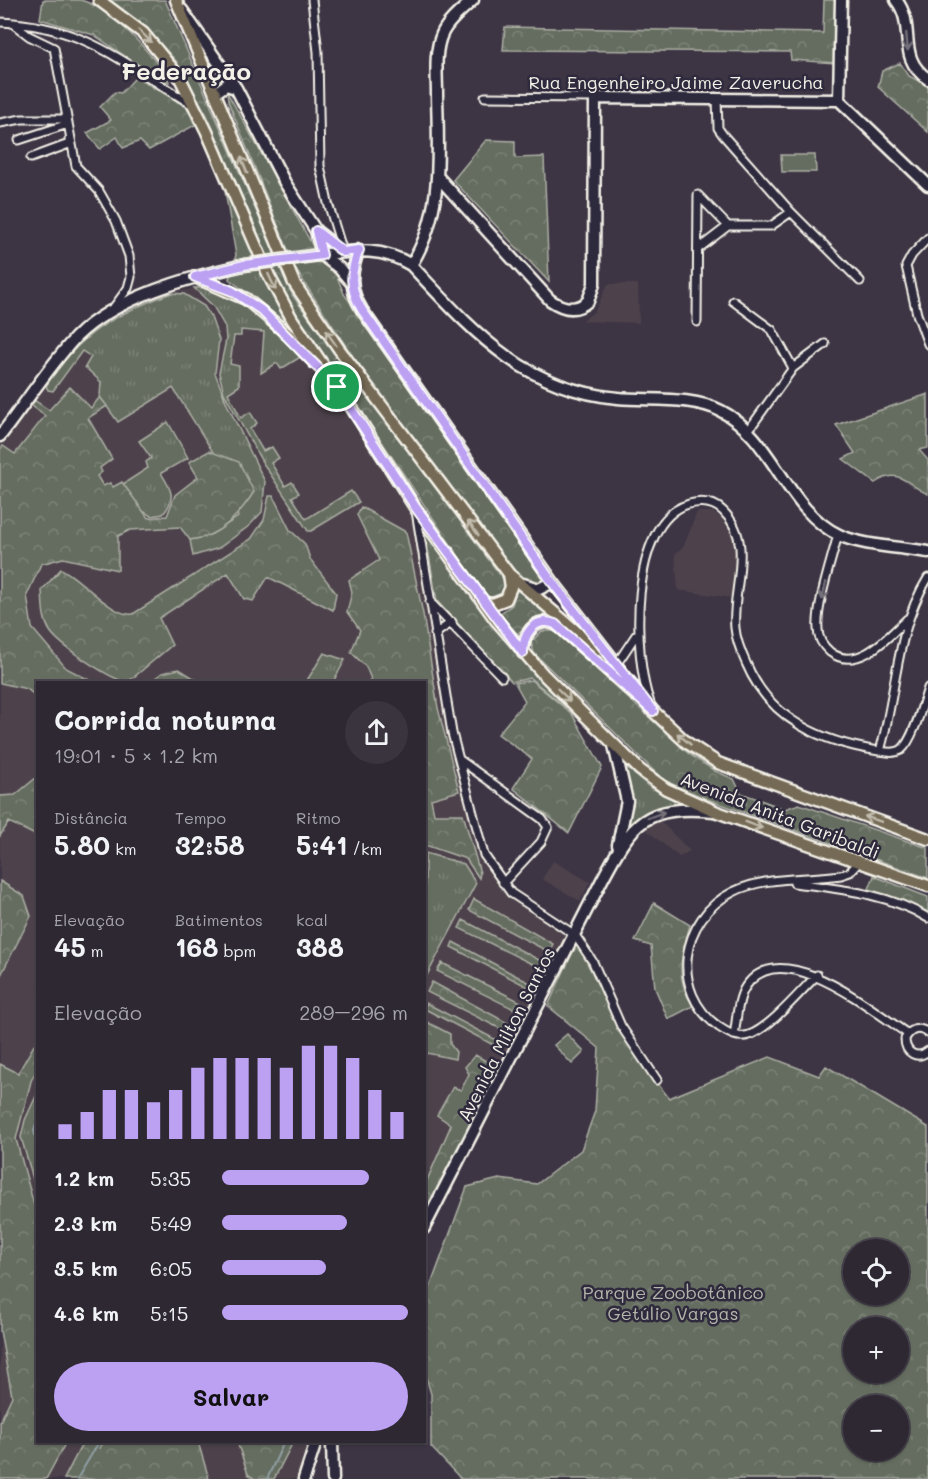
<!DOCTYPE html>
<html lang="pt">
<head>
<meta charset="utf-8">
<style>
	body { margin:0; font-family:Mali,sans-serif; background:#3a343f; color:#f1f3f6; height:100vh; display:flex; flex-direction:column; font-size:22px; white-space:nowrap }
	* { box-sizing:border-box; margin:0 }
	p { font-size:20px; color:#a7a6ac }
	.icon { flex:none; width:33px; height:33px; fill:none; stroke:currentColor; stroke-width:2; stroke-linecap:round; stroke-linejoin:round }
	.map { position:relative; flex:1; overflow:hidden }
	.drawer { position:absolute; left:36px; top:681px; width:390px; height:762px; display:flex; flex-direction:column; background:#2e2833; border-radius:0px; box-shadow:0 2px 4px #0004,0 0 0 2px #49444e }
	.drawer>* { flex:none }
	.controls { position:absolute; left:843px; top:1239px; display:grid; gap:12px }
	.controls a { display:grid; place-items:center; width:66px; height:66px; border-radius:50%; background:#2e2833; box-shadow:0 2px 4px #0004,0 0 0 2px #49444e; font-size:30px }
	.pin { position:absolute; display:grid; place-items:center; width:51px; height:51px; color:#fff; margin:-26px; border:3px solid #fff; border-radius:50%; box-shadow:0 2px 6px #0007 }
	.round { display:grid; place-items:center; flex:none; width:63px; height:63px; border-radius:32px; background:#3a343f }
	.summary { display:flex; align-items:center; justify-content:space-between; height:102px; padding:0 18px }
	h1 { font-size:27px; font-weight:700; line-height:45px }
	.metrics { display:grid; grid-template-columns:repeat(3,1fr); gap:9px; height:102px; padding:6px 18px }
	.metrics div { display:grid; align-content:center }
	.metrics b { font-size:26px; font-weight:700 }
	.metrics small { font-size:16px; font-weight:400 }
	.metrics p { font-size:16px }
	.chart { height:168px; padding:12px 18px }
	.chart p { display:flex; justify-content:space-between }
	.chart svg { width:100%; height:108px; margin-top:6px; stroke:#bca0f2; stroke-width:6 }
	.button { display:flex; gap:12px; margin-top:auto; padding:12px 18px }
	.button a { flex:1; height:69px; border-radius:36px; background:#bca0f2; color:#111; font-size:24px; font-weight:700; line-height:69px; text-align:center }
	ul { padding:0 18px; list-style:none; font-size:20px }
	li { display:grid; grid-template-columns:96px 72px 1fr; align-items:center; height:45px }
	li i { height:15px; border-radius:8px; background:#bca0f2 }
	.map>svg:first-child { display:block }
	.built { fill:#4d424c }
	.grass { fill:url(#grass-tufts); stroke:#acafa4; stroke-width:1.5 }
	.forest { fill:url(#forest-crowns); stroke:#acafa4; stroke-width:1.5; fill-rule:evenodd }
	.pitch { fill:#656d60; stroke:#acafa4; stroke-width:1.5 }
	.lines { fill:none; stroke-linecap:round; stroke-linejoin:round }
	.stream { stroke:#909ea4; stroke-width:2 }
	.street-casing { stroke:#f4f1e8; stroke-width:11 }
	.secondary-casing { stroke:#f4f1e8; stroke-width:15 }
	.primary-casing { stroke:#f4f1e8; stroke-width:15 }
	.street { stroke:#2f2a3d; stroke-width:7 }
	.secondary { stroke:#2f2a3d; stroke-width:10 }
	.primary { stroke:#756a55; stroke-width:10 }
	.secondary-bridge-casing { stroke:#f4f1e8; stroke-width:15; stroke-linecap:butt }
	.secondary-bridge { stroke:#2f2a3d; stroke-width:10 }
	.oneway { stroke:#c1bbad }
	.oneway2 { stroke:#747079 }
	.route-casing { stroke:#fff; stroke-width:12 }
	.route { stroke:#bca0f2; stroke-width:8 }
	.labels { text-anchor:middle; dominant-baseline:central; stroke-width:5; stroke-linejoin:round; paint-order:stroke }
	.street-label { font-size:18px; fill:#f4f1e8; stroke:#2f2a3d }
	.park-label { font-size:18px; fill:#b4b6ab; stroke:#2f2a3d }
	.district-label { font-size:24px; font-weight:bold; fill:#f4f1e8; stroke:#2f2a3d }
</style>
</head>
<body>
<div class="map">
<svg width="928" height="1479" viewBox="0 0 928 1479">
	<defs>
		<pattern id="grass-tufts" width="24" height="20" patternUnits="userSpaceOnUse" patternTransform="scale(1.5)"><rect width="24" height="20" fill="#656d60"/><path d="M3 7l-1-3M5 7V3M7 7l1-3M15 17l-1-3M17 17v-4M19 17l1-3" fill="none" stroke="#7c8277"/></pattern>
		<pattern id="forest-crowns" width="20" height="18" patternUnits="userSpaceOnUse" patternTransform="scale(1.5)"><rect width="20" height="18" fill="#656d60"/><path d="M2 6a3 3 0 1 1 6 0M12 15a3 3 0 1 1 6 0" fill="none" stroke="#7c8277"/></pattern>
	</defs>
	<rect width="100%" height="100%" fill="#3d3544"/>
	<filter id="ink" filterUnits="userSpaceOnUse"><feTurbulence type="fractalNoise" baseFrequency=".0167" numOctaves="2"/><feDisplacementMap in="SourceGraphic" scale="12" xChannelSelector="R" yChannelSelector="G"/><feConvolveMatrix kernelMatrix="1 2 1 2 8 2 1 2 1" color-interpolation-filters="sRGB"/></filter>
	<g filter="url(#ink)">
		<path class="built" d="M220 283 253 303 314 365 421 529 466 781 492 870 513 895 538 916 569 932 425 1218 424 682H38V1442H313L298 1479H0V444L57 365 83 337 99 325 171 293Z
			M608 284H638L639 323 582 321 595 311Z
			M697 512H713L722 519 733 535 737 563 733 598 678 590 675 554 684 546Z
			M657 818 690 851 679 857 645 829Z
			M553 861 590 882 580 901 542 879Z"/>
		<path class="grass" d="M225 191 285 322 229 279 236 255Z
			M223 287 269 323 302 356 281 369 277 363 261 373 264 332 241 330V336H234L230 364 239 366V386L228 393 241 418 250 412 257 423 250 429 263 451 272 447 279 458 271 463 285 486 292 482 299 493 292 497 306 519 351 491 359 502 311 531H308L261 460 224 393 219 373 226 340 225 327 213 306 194 288Z
			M171 293 184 294 204 306 211 317 219 340 215 373 227 404 265 482 262 512 249 526 219 548 193 556 190 540 212 534 238 517 213 452 173 388 118 422 100 397 101 382 85 367 91 357 82 351 53 391 48 390 46 386C80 333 113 315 171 293Z
			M168 422 188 458 161 473C171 489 177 498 163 514L151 516 141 510 123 484 148 468 146 462 151 458 139 441Z
			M324 653 345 660 333 682H306Z
			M179 669 200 682H150L162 673Z
			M622 763 648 786 682 804 648 813 625 833 632 797Z
			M425 853 464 864 476 883 425 979Z
			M37 1094V1193L21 1137 25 1120Z"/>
		<path class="forest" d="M43 0C54 0 69 0 80 0 113 8 146 50 167 75L169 82 160 80 94 35 40 19Z
			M106 0H165L293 296 506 583V593L494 600 486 597 286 299 207 115 176 61 140 22Z
			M824 0H836V63L791 60 790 52 503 50 505 27 823 33Z
			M900 63 909 76 928 86V132L878 87 882 71Z
			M136 77 187 107 195 125 149 150 140 141 123 148 117 137 100 149 87 133 111 120 100 107 115 92 121 93Z
			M227 92 323 264 336 274 344 294 455 445 537 569 544 583 539 589 512 573 361 369 296 270 228 101Z
			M486 140 515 141V158L544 157 549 282 453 180Z
			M70 387 91 408 100 397 107 406 88 418 112 459 100 468 102 472 97 476 103 486 110 483 113 487 122 482 148 518 167 516 175 495 198 477 189 462 209 451 239 462 254 492C238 516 220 537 190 540L180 527 130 530 118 536V570L63 558 41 564 27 595 32 628 66 668 93 682H38L37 697 27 689 0 683V449L3 446 15 454 45 416 31 405 34 400 49 410Z
			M928 394V448L919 450 928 460V494C906 485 900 466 875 483L843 459 855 453 836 425Z
			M269 496H273L290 530 305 544 310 559 336 593 333 610 268 577 253 601 244 599 228 573 159 618 172 645 128 682C112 681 59 645 50 631 42 618 43 605 42 590L61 569C80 577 113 618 133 614L251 539 264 520Z
			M361 507 406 532 423 614 438 708 459 791 431 799 434 814H463L480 873 479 878 466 859 425 845 424 682H368L371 679 366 667 351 652 360 630 347 612 352 592 349 580 379 560 357 515Z
			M425 532 496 624 567 708 530 678 512 682 437 601Z
			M517 587 551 614 535 618 516 635 499 614 512 605Z
			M542 631H553L559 634 689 754 715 771 734 779 741 793 785 809 799 804 928 848V878L707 799 672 784 655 772 534 653 531 642Z
			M531 680 572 714 602 767 569 833 513 788 532 759 498 734 525 701 515 683Z
			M37 777V836L9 822 0 836V796L15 795Z
			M874 876 928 897V912L869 889Z
			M0 881 24 896 31 916 0 977Z
			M474 899 553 944 549 952 469 910Z
			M654 903 690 925C681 956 674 977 693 1006L668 1019 655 988 651 946 635 941Z
			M463 920 543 962 540 968 459 928Z
			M453 942 530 983 528 987 451 947Z
			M577 943 622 1032 639 1060 669 1098 770 1057 819 1076 826 1066 928 1127V1479H461L431 1447V1394L425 1374V1301L467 1187 499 1179 537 1184 581 1150 595 1111 599 1048 548 1006ZM854 1250H898V1294H854ZM854 1328H898V1372H854ZM854 1406H898V1450H854Z
			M442 963 525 1004 520 1012 437 971Z
			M432 982 513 1026 509 1033 427 992Z
			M426 1003 504 1044 501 1049 425 1009Z
			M425 1021 450 1034V1044L456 1052 455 1059 427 1053 425 1056Z
			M37 1040V1069L31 1081 16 1139 37 1216 38 1442H66L46 1479H0V1422L12 1396 0 1331V1064L18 1073Z
			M475 1055 499 1068 425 1215V1185L451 1125 437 1115 453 1087 461 1090 469 1074 465 1067Z
			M83 1442H102L99 1449 104 1442H198L209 1479H64Z
			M237 1442H293L274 1479H255L248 1474Z"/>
		<path class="pitch" d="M781 155H815L816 172H782Z
			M567 1034 584 1052 572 1064 554 1045Z"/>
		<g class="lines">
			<path class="stream" d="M38 1117 34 1131 38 1147
				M77 1479 99 1442
				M267 1479 284 1442"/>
			<defs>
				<path id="street" d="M312 0 318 52 320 166 328 203 343 252
					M0 22C87 26 122 63 193 105
					M12 23 29 36 54 48 76 166 99 191 116 221 129 256 131 277 128 288 114 307
					M485 97 595 98
					M717 98 718 128 723 135 791 212 860 281
					M0 123 22 119H67
					M19 140 68 124
					M31 158 69 144V140
					M928 238 912 255 906 266 917 314 928 344
					M698 249 728 226
					M733 301 772 330 793 368
					M697 322 698 195 728 226H771L791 212
					M748 431 793 368 825 344
					M416 511 452 733 484 855 511 893 575 935 593 962 621 1026 657 1080
					M838 534C832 559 816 605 818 629 818 638 823 646 830 652 858 673 889 636 907 619
					M430 602 502 677
					M435 634 452 622
					M616 665 636 635
					M650 703C633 657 628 521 689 504 701 501 714 502 723 511 756 543 731 590 735 628 736 640 741 652 746 663 770 720 821 742 879 751 886 752 894 754 901 750 913 741 923 703 928 688
					M880 751C897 693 895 631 928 578
					M460 760 542 819 548 827 541 842 503 883
					M794 883C840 889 888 893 928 918
					M817 975C801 991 769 1029 749 1035 738 1039 728 1033 719 1027 669 992 680 918 733 892 764 876 806 880 841 875L850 872 859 862
					M928 1033C919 1026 910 1029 905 1039 905 1053 917 1060 928 1051
					M734 1035C737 1020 737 999 746 986 782 934 874 1012 908 1034"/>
				<path id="secondary" d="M896 0C917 26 895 57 928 79
					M182 10 236 88 285 183 316 231 322 255 339 268 351 282
					M215 93 226 85 236 88
					M839 100 928 185
					M839 100 841 0
					M438 177 550 300C563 309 576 312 588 301L594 284 595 98 839 100
					M316 231 343 252
					M359 250C350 272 349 289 362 310L553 582 615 662
					M319 255C353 251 380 246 411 265 473 331 522 389 618 398 651 401 692 396 721 411 773 437 786 510 839 535 862 546 902 547 928 552
					M411 265C444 213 438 153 437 94 437 75 434 52 442 34 448 21 462 10 473 0
					M0 436C25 404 48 367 76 337 116 297 190 277 244 265
					M523 584 539 589 553 582
					M614 745 627 801 618 845
					M424 1228 602 880C633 821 645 805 714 811
					M332 1442 333 1479
					M304 1479 316 1442"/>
				<path id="primary" d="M99 0 143 33 180 78 207 132 269 276 292 319 352 408 416 509 496 620 543 674 640 770 666 789 717 812 928 886
					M176 0 294 283 339 349 509 574 616 665 653 711 686 742 718 763 928 839
					M195 277 246 299 289 335 315 363
					M485 603 493 604 506 599 511 587 509 574
					M523 653C523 631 539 613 560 627L635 695"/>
			</defs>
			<use href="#street" class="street-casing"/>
			<use href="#secondary" class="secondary-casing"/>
			<use href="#primary" class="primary-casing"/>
			<use href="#street" class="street"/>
			<use href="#secondary" class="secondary"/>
			<use href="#primary" class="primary"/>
			<defs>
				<path id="secondary-bridge" d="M244 265 319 255"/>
			</defs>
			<use href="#secondary-bridge" class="secondary-bridge-casing"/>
			<use href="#secondary-bridge" class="secondary-bridge"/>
		</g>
		<defs><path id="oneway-shaft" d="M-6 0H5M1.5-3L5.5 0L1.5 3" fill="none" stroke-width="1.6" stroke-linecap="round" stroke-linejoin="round" transform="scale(1.5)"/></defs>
		<g class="oneway">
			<use href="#oneway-shaft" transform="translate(145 36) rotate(44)"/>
			<use href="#oneway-shaft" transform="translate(244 165) rotate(-112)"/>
			<use href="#oneway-shaft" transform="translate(272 282) rotate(65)"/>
			<use href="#oneway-shaft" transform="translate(331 338) rotate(-125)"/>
			<use href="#oneway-shaft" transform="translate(473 528) rotate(-127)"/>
			<use href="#oneway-shaft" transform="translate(564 695) rotate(44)"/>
			<use href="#oneway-shaft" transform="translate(684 739) rotate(-140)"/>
			<use href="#oneway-shaft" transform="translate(873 819) rotate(-161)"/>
			<use href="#oneway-shaft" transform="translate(754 825) rotate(20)"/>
		</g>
		<g class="oneway2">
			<use href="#oneway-shaft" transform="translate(907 42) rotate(85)"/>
			<use href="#oneway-shaft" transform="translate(824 591) rotate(103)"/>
			<use href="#oneway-shaft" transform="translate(656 815) rotate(-20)"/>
		</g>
	</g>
	<g class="lines" filter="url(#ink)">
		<defs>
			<path id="route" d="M316 231 343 252 359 250C350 272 349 289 362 310L552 582 653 711 555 624C534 616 523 635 523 653L416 508 337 387 261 310 232 291 195 277 244 265 322 255Z"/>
		</defs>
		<use href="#route" class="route-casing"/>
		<use href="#route" class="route"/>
	</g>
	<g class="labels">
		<g class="street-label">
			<text x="676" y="82">Rua Engenheiro Jaime Zaverucha</text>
			<text transform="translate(780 815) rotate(21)">Avenida Anita Garibaldi</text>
			<text transform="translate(506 1034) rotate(-63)">Avenida Milton Santos</text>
		</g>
		<g class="park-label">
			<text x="673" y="1292">Parque Zoobotânico<tspan x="673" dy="21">Getúlio Vargas</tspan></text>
		</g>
		<g class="district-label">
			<text x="186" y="70">Federação</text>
		</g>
	</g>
</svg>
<div class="controls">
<a><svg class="icon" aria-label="locate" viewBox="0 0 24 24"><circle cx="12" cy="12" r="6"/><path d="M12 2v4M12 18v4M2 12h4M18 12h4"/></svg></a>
<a>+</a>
<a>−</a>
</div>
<div class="pin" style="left:337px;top:387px;background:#1e9e55"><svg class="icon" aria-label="arrive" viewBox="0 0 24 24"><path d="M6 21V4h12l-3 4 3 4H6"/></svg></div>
<section class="drawer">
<div class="summary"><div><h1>Corrida noturna</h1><p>19:01 · 5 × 1.2 km</p></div><a class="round"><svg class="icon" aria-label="share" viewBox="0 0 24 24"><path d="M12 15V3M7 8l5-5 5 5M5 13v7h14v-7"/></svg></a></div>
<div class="metrics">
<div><p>Distância</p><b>5.80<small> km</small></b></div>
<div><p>Tempo</p><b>32:58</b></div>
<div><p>Ritmo</p><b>5:41<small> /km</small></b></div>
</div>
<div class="metrics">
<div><p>Elevação</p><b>45<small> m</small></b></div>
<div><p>Batimentos</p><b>168<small> bpm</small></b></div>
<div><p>kcal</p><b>388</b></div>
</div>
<div class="chart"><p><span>Elevação</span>289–296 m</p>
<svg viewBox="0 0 160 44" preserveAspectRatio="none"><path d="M5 44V38M15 44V33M25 44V24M35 44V24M45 44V29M55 44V24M65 44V15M75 44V11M85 44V11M95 44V11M105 44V15M115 44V6M125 44V6M135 44V11M145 44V24M155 44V33"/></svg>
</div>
<ul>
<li><b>1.2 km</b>5:35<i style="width:79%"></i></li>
<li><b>2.3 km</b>5:49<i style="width:67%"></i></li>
<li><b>3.5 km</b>6:05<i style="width:56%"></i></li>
<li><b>4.6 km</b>5:15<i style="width:100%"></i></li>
</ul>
<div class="button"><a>Salvar</a></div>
</section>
</div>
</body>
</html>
